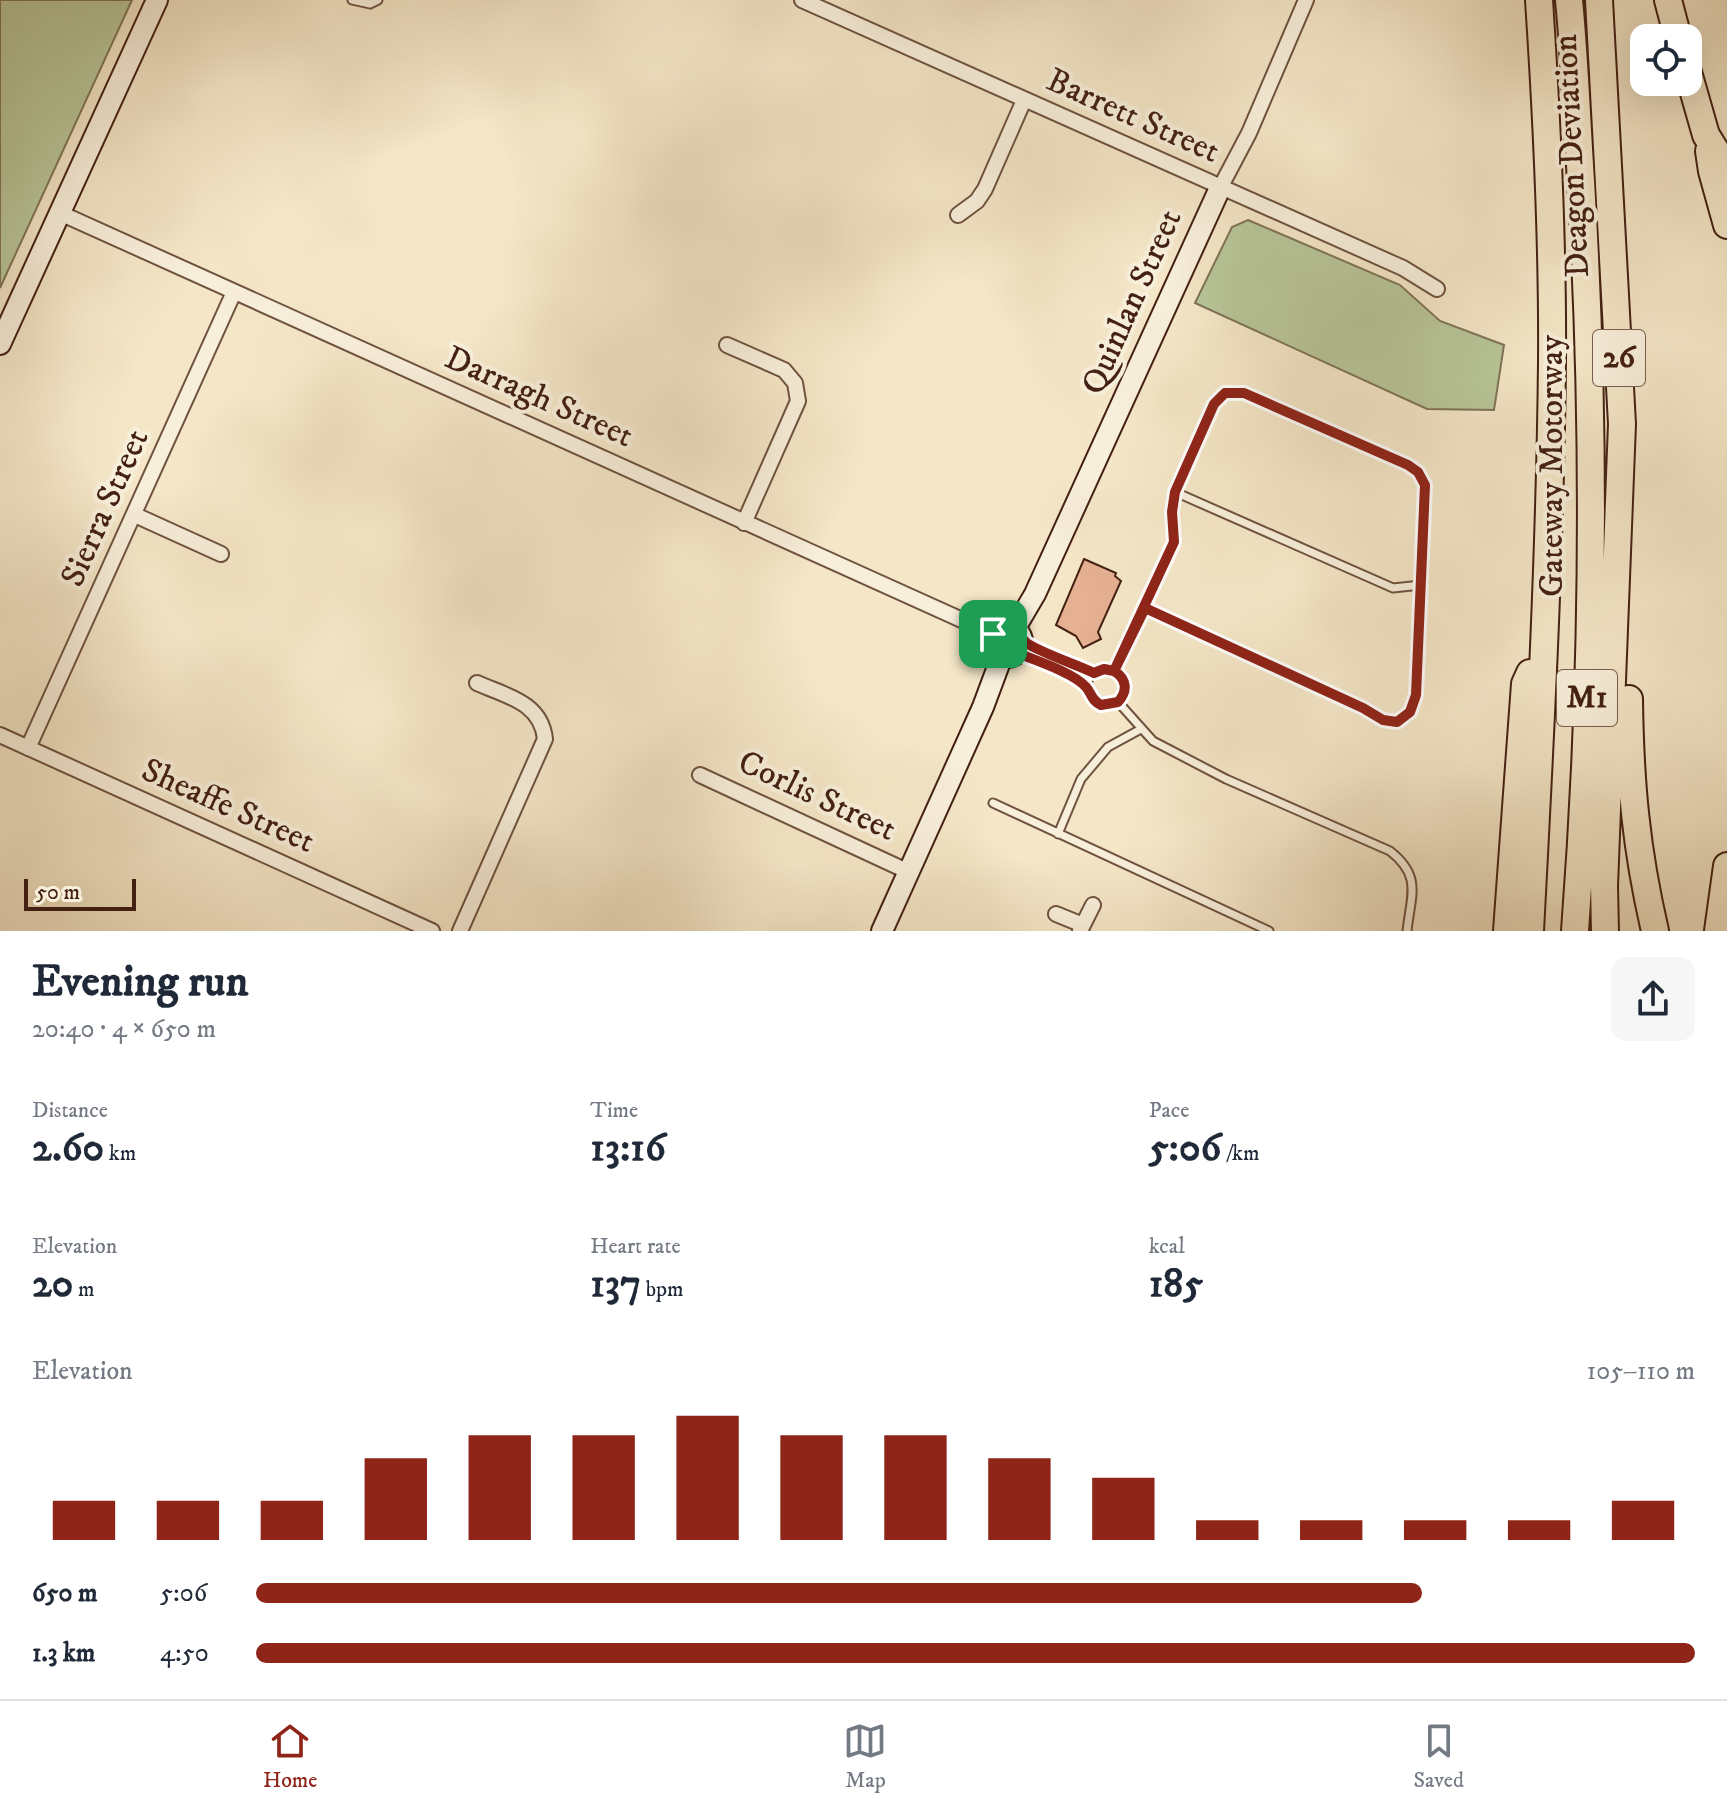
<!DOCTYPE html>
<html lang="en">
<head>
<meta charset="utf-8">
<style>
	body { margin:0; font-family:"IM FELL DW Pica",serif; background:#f6f6f7; color:#1f2937; height:100vh; display:flex; flex-direction:column; font-size:30px; white-space:nowrap }
	* { box-sizing:border-box; margin:0 }
	p { font-size:26px; color:#747a83 }
	.icon { flex:none; width:44px; height:44px; fill:none; stroke:currentColor; stroke-width:2; stroke-linecap:round; stroke-linejoin:round }
	.map { position:relative; height:931px; overflow:hidden }
	.panel { display:flex; flex-direction:column; background:#fff; flex:1 }
	.panel>* { flex:none }
	.buttons { position:absolute; left:1630px; top:24px; display:grid; gap:16px }
	.buttons a { display:grid; place-items:center; width:72px; height:72px; border-radius:16px; background:#fff; box-shadow:0 8px 32px #0002; font-size:40px }
	.scale { position:absolute; left:24px; bottom:20px; width:112px; box-sizing:border-box; padding-left:8px; border:4px solid #432012; border-top:0; font-size:22px; line-height:28px; white-space:nowrap; color:#432012; -webkit-text-stroke:6px #f8efdb; paint-order:stroke }
	.pin { position:absolute; display:grid; place-items:center; width:68px; height:68px; color:#fff; margin:-34px; border-radius:16px; box-shadow:0 4px 12px #0006 }
	.round { display:grid; place-items:center; flex:none; width:84px; height:84px; border-radius:16px; background:#f6f6f7 }
	.summary { display:flex; align-items:center; justify-content:space-between; height:136px; padding:0 32px }
	h1 { font-size:44px; font-weight:800; line-height:60px }
	.stats { display:grid; grid-template-columns:repeat(3,1fr); gap:12px; height:136px; padding:8px 32px }
	.stats div { display:grid; align-content:center }
	.stats b { font-size:40px; font-weight:800 }
	.stats small { font-size:22px; font-weight:400 }
	.stats p { font-size:22px }
	.chart { height:224px; padding:16px 32px }
	.chart p { display:flex; justify-content:space-between }
	.chart svg { width:100%; height:144px; margin-top:8px; stroke:#8f2418; stroke-width:6 }
	ul { padding:0 32px; list-style:none; font-size:26px }
	li { display:grid; grid-template-columns:128px 96px 1fr; align-items:center; height:60px }
	li i { height:20px; border-radius:10px; background:#8f2418 }
	.tabs { display:flex; justify-content:space-around; align-items:center; height:112px; border-top:2px solid #e0e1e3; background:#fff; font-size:22px; color:#747a83 }
	.tabs a { display:grid; justify-items:center; gap:4px }
	.tabs .current { color:#8f2418 }
	.map>svg:first-child { display:block }
	.green { fill:#b8c699; stroke:#7e7356; stroke-width:2 }
	.building { fill:#e6b092; stroke:#432012; stroke-width:2 }
	.lines { fill:none; stroke-linecap:round; stroke-linejoin:round }
	.lane-casing { stroke:#6f523f; stroke-width:11 }
	.street-casing { stroke:#6f523f; stroke-width:18 }
	.secondary-casing { stroke:#432012; stroke-width:24 }
	.highway-casing { stroke:#432012; stroke-width:30 }
	.lane { stroke:#f8efdb; stroke-width:7 }
	.street { stroke:#f8efdb; stroke-width:14 }
	.secondary { stroke:#f8efdb; stroke-width:20 }
	.highway { stroke:#f4e6c7; stroke-width:26 }
	.route-casing { stroke:#fff; stroke-width:16 }
	.route { stroke:#8f2418; stroke-width:10 }
	.labels { text-anchor:middle; dominant-baseline:central; stroke-width:8; stroke-linejoin:round; paint-order:stroke }
	.shield { fill:#f8efdb; stroke:#795e4e; stroke-width:2 }
	.shield-label { font-size:32px; font-weight:bold; fill:#432012 }
	.street-label { font-size:34px; fill:#432012; stroke:#f8efdb }
</style>
</head>
<body>
<div class="map">
<svg width="1727" height="931" viewBox="0 0 1727 931">
	<rect width="100%" height="100%" fill="#f4e6c7"/>
	<filter id="stains"><feTurbulence type="fractalNoise" baseFrequency=".0025" numOctaves="4"/><feColorMatrix values="0 0 0 0 .2 0 0 0 0 .09 0 0 0 0 .02 0 0 0 .5 -.17"/></filter>
	<radialGradient id="worn" r=".72"><stop offset=".6" stop-color="#630" stop-opacity="0"/><stop offset="1" stop-color="#630" stop-opacity=".3"/></radialGradient>
	<path class="green" d="M0 0H132L0 288Z
		M1248 220 1400 285 1440 321 1504 345 1494 410 1427 409 1195 303 1232 227Z"/>
	<path class="building" d="M1084 559 1116 573 1115 576 1121 581 1098 632 1101 639 1083 648 1076 636 1056 625Z"/>
	<g class="lines">
		<defs>
			<path id="lane" d="M352 0 370 4 378 0
				M1175 492 1393 588 1421 585
				M1022 641 1094 673
				M1017 653 1067 675 1088 688
				M1087 687a19 19 0 1 1 38 0a19 19 0 1 1-38 0Z
				M1114 671 1174 542 1172 512 1175 492 1214 404C1222 392 1230 390 1244 393L1408 465 1418 472 1425 485 1416 695 1410 712 1397 722 1383 720 1363 708 1145 608
				M1118 702 1153 741 1226 779 1390 851C1422 876 1411 895 1407 931
				M993 803 1269 931
				M1058 834 1081 779 1108 747 1141 729"/>
			<path id="street" d="M802 0 1403 268 1437 289
				M1220 188 1249 133 1306 0
				M60 213 993 634
				M958 215 977 201 985 189 1024 100
				M727 345 784 370 795 383 798 401 744 523
				M135 515 221 554
				M0 735 432 931
				M28 748 234 292
				M700 775 909 872
				M1056 914 1083 925
				M460 931 545 739C541 702 506 696 477 683
				M1080 931 1093 905"/>
			<path id="secondary" d="M0 344 157 0
				M992 642a15 15 0 1 1 30 0a15 15 0 1 1-30 0Z
				M1015 628 1035 594 1220 188
				M882 931 983 707 1002 656"/>
			<path id="highway" d="M1569 0C1575 60 1577 121 1581 181 1596 431 1594 682 1575 931
				M1599 0 1622 424 1604 886 1605 931
				M1668 0 1678 38
				M1688 72 1706 135 1727 169
				M1709 151 1712 171 1727 225
				M1629 699C1630 782 1636 849 1655 931
				M1507 931 1525 684 1530 673
				M1530 931C1540 742 1550 552 1552 363 1553 242 1547 121 1539 0
				M1718 931 1727 866"/>
		</defs>
		<use href="#lane" class="lane-casing"/>
		<use href="#street" class="street-casing"/>
		<use href="#secondary" class="secondary-casing"/>
		<use href="#highway" class="highway-casing"/>
		<use href="#lane" class="lane"/>
		<use href="#street" class="street"/>
		<use href="#secondary" class="secondary"/>
		<use href="#highway" class="highway"/>
	</g>
	<g class="lines">
		<defs>
			<path id="route" d="M993 634 991 643 998 654 1008 657 1017 653C1035 660 1074 673 1086 687 1092 694 1091 700 1101 705L1118 702C1128 691 1127 679 1114 671L1174 542 1172 512 1175 492 1214 404 1225 393H1244L1408 465 1418 472 1425 485 1416 695 1410 712 1397 722 1383 720 1363 708 1145 608 1114 671 1104 669 1094 673C1073 663 1049 656 1028 644 1020 639 1020 629 1010 627 1003 625 998 629 993 634"/>
		</defs>
		<use href="#route" class="route-casing"/>
		<use href="#route" class="route"/>
	</g>
	<g class="labels">
		<g class="shield">
			<rect x="1593" y="330" width="52" height="56" rx="6"/>
			<rect x="1557" y="670" width="60" height="56" rx="6"/>
		</g>
		<g class="shield-label">
			<text x="1619" y="358">26</text>
			<text x="1587" y="698">M1</text>
		</g>
		<g class="street-label">
			<text transform="translate(1133 116) rotate(24)">Barrett Street</text>
			<text transform="translate(1572 156) rotate(-93)">Deagon Deviation</text>
			<text transform="translate(1132 302) rotate(-66)">Quinlan Street</text>
			<text transform="translate(539 397) rotate(24)">Darragh Street</text>
			<text transform="translate(1552 466) rotate(-90)">Gateway Motorway</text>
			<text transform="translate(105 508) rotate(-66)">Sierra Street</text>
			<text transform="translate(817 796) rotate(25)">Corlis Street</text>
			<text transform="translate(228 806) rotate(24)">Sheaffe Street</text>
		</g>
	</g>
	<rect width="100%" height="100%" filter="url(#stains)"/>
	<rect width="100%" height="100%" fill="url(#worn)"/>
</svg>
<div class="buttons">
<a><svg class="icon" aria-label="locate" viewBox="0 0 24 24"><circle cx="12" cy="12" r="6"/><path d="M12 2v4M12 18v4M2 12h4M18 12h4"/></svg></a>
</div>
<div class="scale">50 m</div>
<div class="pin" style="left:993px;top:634px;background:#1e9e55"><svg class="icon" aria-label="arrive" viewBox="0 0 24 24"><path d="M6 21V4h12l-3 4 3 4H6"/></svg></div>
</div>
<section class="panel">
<div class="summary"><div><h1>Evening run</h1><p>20:40 · 4 × 650 m</p></div><a class="round"><svg class="icon" aria-label="share" viewBox="0 0 24 24"><path d="M12 15V3M7 8l5-5 5 5M5 13v7h14v-7"/></svg></a></div>
<div class="stats">
<div><p>Distance</p><b>2.60<small> km</small></b></div>
<div><p>Time</p><b>13:16</b></div>
<div><p>Pace</p><b>5:06<small> /km</small></b></div>
</div>
<div class="stats">
<div><p>Elevation</p><b>20<small> m</small></b></div>
<div><p>Heart rate</p><b>137<small> bpm</small></b></div>
<div><p>kcal</p><b>185</b></div>
</div>
<div class="chart"><p><span>Elevation</span>105–110 m</p>
<svg viewBox="0 0 160 44" preserveAspectRatio="none"><path d="M5 44V32M15 44V32M25 44V32M35 44V19M45 44V12M55 44V12M65 44V6M75 44V12M85 44V12M95 44V19M105 44V25M115 44V38M125 44V38M135 44V38M145 44V38M155 44V32"/></svg>
</div>
<ul>
<li><b>650 m</b>5:06<i style="width:81%"></i></li>
<li><b>1.3 km</b>4:50<i style="width:100%"></i></li>
</ul>
</section>
<nav class="tabs">
<a class="current"><svg class="icon" aria-label="home" viewBox="0 0 24 24"><path d="M3 11l9-7 9 7M6 9v11h12V9"/></svg>Home</a>
<a><svg class="icon" aria-label="map" viewBox="0 0 24 24"><path d="M3 6l6-2 6 2 6-2v14l-6 2-6-2-6 2zM9 4v14M15 6v14"/></svg>Map</a>
<a><svg class="icon" aria-label="saved" viewBox="0 0 24 24"><path d="M7 4h10v16l-5-4-5 4z"/></svg>Saved</a>
</nav>
</body>
</html>
